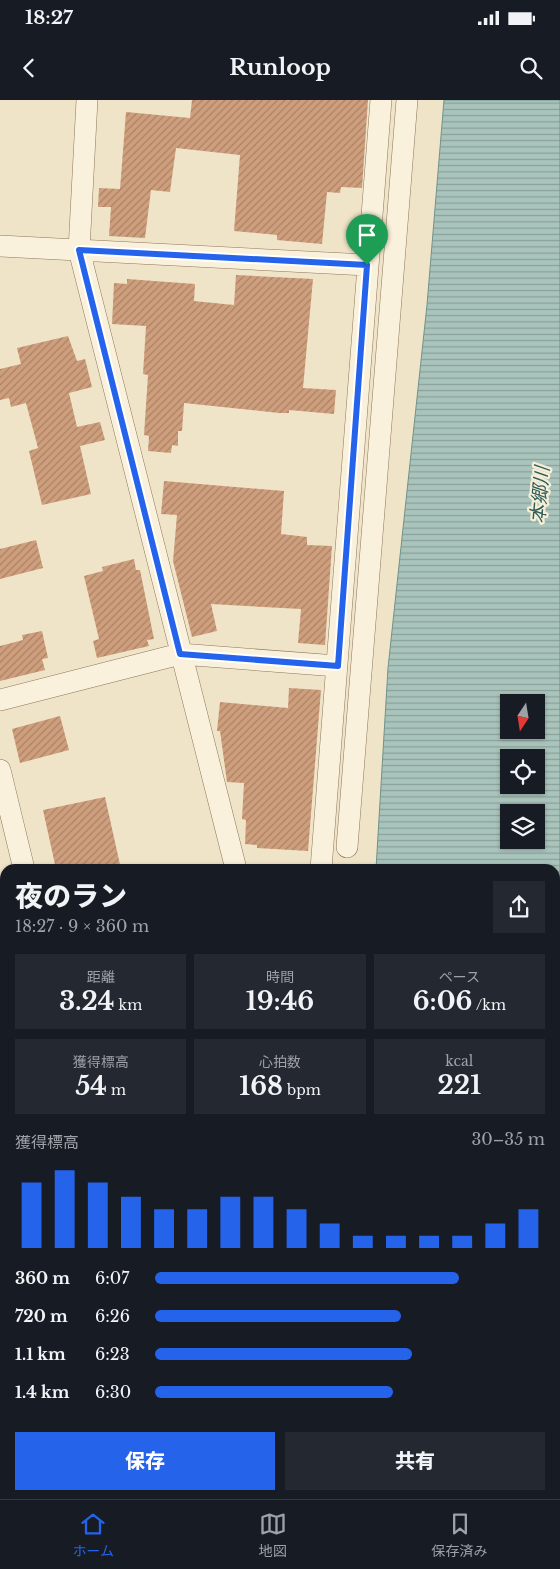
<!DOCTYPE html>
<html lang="ja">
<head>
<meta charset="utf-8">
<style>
	body { margin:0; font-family:"Libre Baskerville","Noto Sans JP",serif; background:#242831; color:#f1f3f6; height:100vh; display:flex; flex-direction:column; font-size:19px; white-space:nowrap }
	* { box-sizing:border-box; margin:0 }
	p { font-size:16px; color:#9ea1a6 }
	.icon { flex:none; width:28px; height:28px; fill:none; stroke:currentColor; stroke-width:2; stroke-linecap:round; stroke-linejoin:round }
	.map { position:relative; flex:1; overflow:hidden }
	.drawer { position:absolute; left:0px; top:764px; width:560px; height:636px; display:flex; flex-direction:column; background:#171b24; border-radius:15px 15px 0 0; box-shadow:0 1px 4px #0004 }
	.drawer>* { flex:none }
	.needle { width:32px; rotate:192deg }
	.fabs { position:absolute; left:500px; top:594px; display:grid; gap:10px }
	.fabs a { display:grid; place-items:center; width:45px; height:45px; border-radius:0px; background:#171b24; box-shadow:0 1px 4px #0004; font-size:25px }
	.pin { position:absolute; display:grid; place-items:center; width:42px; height:42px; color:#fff; margin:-51px -21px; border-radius:50% 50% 50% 0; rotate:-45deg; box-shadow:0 0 5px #0007 }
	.pin .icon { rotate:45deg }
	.round { display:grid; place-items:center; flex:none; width:52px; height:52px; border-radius:0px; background:#242831 }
	.headline { display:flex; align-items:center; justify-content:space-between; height:85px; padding:0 15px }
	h1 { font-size:28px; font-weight:800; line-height:38px }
	.stats { display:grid; grid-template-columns:repeat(3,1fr); gap:8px; height:85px; padding:5px 15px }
	.stats div { display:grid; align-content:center; border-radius:0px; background:#242831; text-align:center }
	.stats b { font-size:25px; font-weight:800 }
	.stats small { font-size:14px; font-weight:400 }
	.stats p { font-size:14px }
	.chart { height:140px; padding:10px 15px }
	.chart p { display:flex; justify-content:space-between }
	.chart svg { width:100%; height:90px; margin-top:5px; stroke:#2563eb; stroke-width:6 }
	.primary-button { display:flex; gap:10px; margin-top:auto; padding:10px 15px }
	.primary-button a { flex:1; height:58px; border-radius:0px; background:#2563eb; color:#fff; font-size:20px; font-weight:800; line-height:58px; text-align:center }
	.primary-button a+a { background:#242831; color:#f1f3f6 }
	ul { padding:0 15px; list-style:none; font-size:16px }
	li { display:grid; grid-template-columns:80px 60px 1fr; align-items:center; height:38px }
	li i { height:12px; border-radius:6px; background:#2563eb }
	.status { display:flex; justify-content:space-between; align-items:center; height:35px; padding:0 25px; background:#171b24; direction:ltr }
	.status svg { height:14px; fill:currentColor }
	header { display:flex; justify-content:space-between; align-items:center; height:65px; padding:0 15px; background:#171b24; font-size:22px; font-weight:800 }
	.menu { display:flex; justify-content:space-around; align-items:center; height:70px; border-top:1px solid #363941; background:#171b24; font-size:14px; color:#9ea1a6 }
	.menu a { display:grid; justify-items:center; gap:2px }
	.menu .selected { color:#2563eb }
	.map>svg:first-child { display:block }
	.water { fill:url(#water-rules); stroke:#6f938a; fill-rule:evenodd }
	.building { fill:url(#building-hatch) }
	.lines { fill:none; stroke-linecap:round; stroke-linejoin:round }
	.minor-casing { stroke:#8d765c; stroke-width:22 }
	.minor { stroke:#faf1dc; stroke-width:21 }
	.rail { stroke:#3d2e20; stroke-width:4; stroke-dasharray:9 9; stroke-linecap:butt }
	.route-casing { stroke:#fff; stroke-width:10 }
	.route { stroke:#2563eb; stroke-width:6 }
	.labels { text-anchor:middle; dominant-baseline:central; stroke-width:4.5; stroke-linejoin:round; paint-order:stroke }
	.water-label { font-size:19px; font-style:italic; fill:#2f5d5a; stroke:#f7eed8 }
</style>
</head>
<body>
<div class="status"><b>18:27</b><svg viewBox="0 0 49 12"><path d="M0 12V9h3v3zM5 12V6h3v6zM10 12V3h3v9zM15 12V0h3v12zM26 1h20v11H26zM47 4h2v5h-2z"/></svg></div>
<header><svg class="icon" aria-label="back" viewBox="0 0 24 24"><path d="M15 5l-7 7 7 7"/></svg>Runloop<svg class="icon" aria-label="search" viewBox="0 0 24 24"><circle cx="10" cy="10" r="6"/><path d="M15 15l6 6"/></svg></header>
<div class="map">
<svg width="560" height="1399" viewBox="0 0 560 1399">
	<defs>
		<pattern id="water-rules" width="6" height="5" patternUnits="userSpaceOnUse" patternTransform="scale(1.25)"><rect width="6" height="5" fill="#a9c4bc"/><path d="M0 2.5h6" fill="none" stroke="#8ba098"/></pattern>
		<pattern id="building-hatch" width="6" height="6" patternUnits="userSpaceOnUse" patternTransform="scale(1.25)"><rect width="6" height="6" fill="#cf9f7d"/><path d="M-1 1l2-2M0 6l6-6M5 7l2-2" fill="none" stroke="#a98266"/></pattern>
	</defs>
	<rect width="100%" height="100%" fill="#f0e4c8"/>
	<path class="water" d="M444 0H560V1060L555 1079V769H376L388 568 427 205ZM509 602H536V630H509ZM509 658H536V685H509ZM509 712H536V740H509Z
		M397 1395H471L469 1399H397Z"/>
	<path class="building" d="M192 0H368L362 88 341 87 340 93 327 92 322 144 277 140V135L234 131 240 55 176 48 170 92 151 90 145 138 109 136 111 107H98L99 88 120 89 126 12 190 18Z
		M236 175 313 179 303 288 336 290 334 314 289 310V313H279L184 303 182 331H178V346L172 345 171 353 148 351 149 336 144 335 148 275 143 274 146 226 112 224 114 183 127 184V179L195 184 194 201 234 205Z
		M68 236 77 261 85 259 92 287 69 293 77 327 100 322 105 340 80 346 91 394 42 405 29 351 38 348 26 303 11 307 9 298 0 300V269L21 264 17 248Z
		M164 381 284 391 281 434 307 437V445L332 446 325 545 298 543 301 509 211 504 217 531 192 537 173 461 177 415 161 414Z
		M36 440 43 468 0 479V449Z
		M134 459 136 470H140L154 539 147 540 149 546 97 558 93 541 99 539 84 476 103 471 102 467Z
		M42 531 48 558 42 559 45 570 0 581V546L23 540 22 535Z
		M289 588 321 590 308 751 257 748V745L245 744 246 720 242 719 244 683 227 682 220 631H217L220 602 288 608Z
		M60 616 69 650 20 663 12 629Z
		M105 697 121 769H56L43 710Z"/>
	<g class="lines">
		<defs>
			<path id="minor" d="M87 0 79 150 236 769
				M0 146 367 165
				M0 600 180 554 337 566
				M0 670 24 769
				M347 747 407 0
				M321 769 381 0
				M0 974 5 973
				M0 1095 5 1093
				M0 1365 5 1363
				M0 1391 4 1399
				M284 1395V1399
				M335 1399V1395"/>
		</defs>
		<use href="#minor" class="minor-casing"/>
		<use href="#minor" class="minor"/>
		<path class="rail" d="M555 868 560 867
			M555 885 560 883
			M0 1031 5 1030
			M0 1046 5 1044"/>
	</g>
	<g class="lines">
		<defs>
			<path id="route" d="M79 150 367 165 338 566 180 554Z"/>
		</defs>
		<use href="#route" class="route-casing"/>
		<use href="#route" class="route"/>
	</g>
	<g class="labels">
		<g class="water-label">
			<text transform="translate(540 395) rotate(-85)">本郷川</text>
		</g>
	</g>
</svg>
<div class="fabs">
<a><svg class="needle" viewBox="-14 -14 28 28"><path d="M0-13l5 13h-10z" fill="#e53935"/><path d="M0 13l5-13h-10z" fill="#9ea1a6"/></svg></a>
<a><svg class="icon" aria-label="locate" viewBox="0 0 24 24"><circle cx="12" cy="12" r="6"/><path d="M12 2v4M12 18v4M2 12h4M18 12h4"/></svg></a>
<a><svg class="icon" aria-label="layers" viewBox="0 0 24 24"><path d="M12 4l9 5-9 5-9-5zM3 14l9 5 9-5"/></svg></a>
</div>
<div class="pin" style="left:367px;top:165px;background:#1e9e55"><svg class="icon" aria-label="arrive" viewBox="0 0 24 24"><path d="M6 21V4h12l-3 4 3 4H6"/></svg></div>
<section class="drawer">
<div class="headline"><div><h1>夜のラン</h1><p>18:27 · 9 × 360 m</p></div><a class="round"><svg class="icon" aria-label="share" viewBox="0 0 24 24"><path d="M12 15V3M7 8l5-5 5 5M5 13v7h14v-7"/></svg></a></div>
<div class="stats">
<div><p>距離</p><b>3.24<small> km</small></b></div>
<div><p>時間</p><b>19:46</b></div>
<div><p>ペース</p><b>6:06<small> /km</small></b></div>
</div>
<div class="stats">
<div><p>獲得標高</p><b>54<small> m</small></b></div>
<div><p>心拍数</p><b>168<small> bpm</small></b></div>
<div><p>kcal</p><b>221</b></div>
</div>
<div class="chart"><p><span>獲得標高</span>30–35 m</p>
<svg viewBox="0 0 160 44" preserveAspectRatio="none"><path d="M5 44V12M15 44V6M25 44V12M35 44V19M45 44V25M55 44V25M65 44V19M75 44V19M85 44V25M95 44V32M105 44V38M115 44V38M125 44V38M135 44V38M145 44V32M155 44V25"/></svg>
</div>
<ul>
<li><b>360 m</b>6:07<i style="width:78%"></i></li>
<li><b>720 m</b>6:26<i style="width:63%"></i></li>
<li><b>1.1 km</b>6:23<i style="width:66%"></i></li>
<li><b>1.4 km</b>6:30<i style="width:61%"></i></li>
</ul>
<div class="primary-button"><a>保存</a><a>共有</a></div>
</section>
</div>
<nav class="menu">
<a class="selected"><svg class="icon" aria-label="home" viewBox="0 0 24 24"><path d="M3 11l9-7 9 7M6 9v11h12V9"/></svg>ホーム</a>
<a><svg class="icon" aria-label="map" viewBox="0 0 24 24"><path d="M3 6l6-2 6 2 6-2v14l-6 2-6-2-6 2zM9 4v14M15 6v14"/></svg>地図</a>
<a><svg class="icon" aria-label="saved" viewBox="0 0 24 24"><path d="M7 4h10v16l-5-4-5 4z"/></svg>保存済み</a>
</nav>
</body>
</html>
